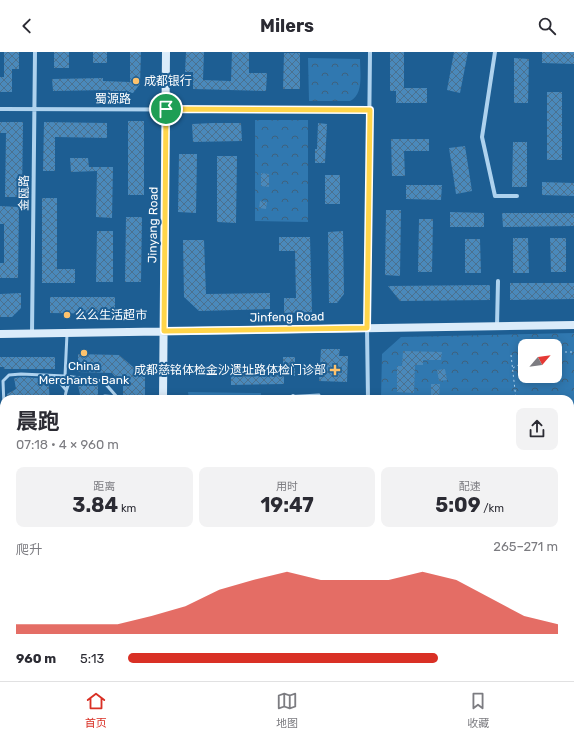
<!DOCTYPE html>
<html lang="zh">
<head>
<meta charset="utf-8">
<style>
	body { margin:0; font-family:Rubik,"Noto Sans SC",sans-serif; background:#f2f2f3; color:#2b2b33; height:100vh; display:flex; flex-direction:column; font-size:15px; white-space:nowrap }
	* { box-sizing:border-box; margin:0 }
	p { font-size:13px; color:#7c7c81 }
	.icon { flex:none; width:22px; height:22px; fill:none; stroke:currentColor; stroke-width:2; stroke-linecap:round; stroke-linejoin:round }
	.map { position:relative; flex:1; overflow:hidden }
	.details { position:absolute; left:0px; top:343px; width:574px; height:286px; display:flex; flex-direction:column; background:#fff; border-radius:12px 12px 0 0; box-shadow:0 2px 10px #0003 }
	.details>* { flex:none }
	.needle { width:26px; rotate:62deg }
	.controls { position:absolute; left:518px; top:287px; display:grid; gap:8px }
	.controls a { display:grid; place-items:center; width:44px; height:44px; border-radius:8px; background:#fff; box-shadow:0 2px 10px #0003; font-size:20px }
	.pin { position:absolute; display:grid; place-items:center; width:34px; height:34px; color:#fff; margin:-17px; border:2px solid #fff; border-radius:50%; box-shadow:0 1px 4px #0007 }
	.round { display:grid; place-items:center; flex:none; width:42px; height:42px; border-radius:8px; background:#f2f2f3 }
	.overview { display:flex; align-items:center; justify-content:space-between; height:68px; padding:0 16px }
	h1 { font-size:22px; font-weight:700; line-height:30px }
	.metrics { display:grid; grid-template-columns:repeat(3,1fr); gap:6px; height:68px; padding:4px 16px }
	.metrics div { display:grid; align-content:center; border-radius:8px; background:#f2f2f3; text-align:center }
	.metrics b { font-size:20px; font-weight:700 }
	.metrics small { font-size:11px; font-weight:400 }
	.metrics p { font-size:11px }
	.chart { height:112px; padding:8px 16px }
	.chart p { display:flex; justify-content:space-between }
	.chart svg { width:100%; height:72px; margin-top:4px; fill:#d93025; opacity:.7 }
	ul { padding:0 16px; list-style:none; font-size:13px }
	li { display:grid; grid-template-columns:64px 48px 1fr; align-items:center; height:30px }
	li i { height:10px; border-radius:5px; background:#d93025 }
	header { display:flex; justify-content:space-between; align-items:center; height:52px; padding:0 16px; background:#fff; font-size:18px; font-weight:700 }
	.dock { display:flex; justify-content:space-around; align-items:center; height:56px; border-top:1px solid #e1e1e2; background:#fff; font-size:11px; color:#7c7c81 }
	.dock a { display:grid; justify-items:center; gap:2px }
	.dock .selected { color:#d93025 }
	.map>svg:first-child { display:block }
	.grass { fill:#3078b0 }
	.forest { fill:url(#forest-crowns); fill-rule:evenodd }
	.building { fill:url(#building-cross-hatch) }
	.lines { fill:none; stroke-linecap:round; stroke-linejoin:round }
	.path { stroke:#aed2ee; stroke-width:1; stroke-dasharray:2 3; stroke-linecap:butt }
	.lane { stroke:#aed2ee; stroke-width:3 }
	.street { stroke:#aed2ee; stroke-width:4 }
	.secondary { stroke:#dbecfa; stroke-width:8 }
	.route-casing { stroke:#fff; stroke-width:8 }
	.route { stroke:#ffd54a; stroke-width:5 }
	.poi-dot { fill:#fec36d; stroke:#1d5e93; stroke-width:1.5 }
	.labels { text-anchor:middle; dominant-baseline:central; stroke-width:4; stroke-linejoin:round; paint-order:stroke }
	.poi-label { font-size:12px; fill:#fff; stroke:#1d5e93; text-anchor:start }
	.street-label { font-size:12px; fill:#fff; stroke:#1d5e93 }
</style>
</head>
<body>
<header><svg class="icon" aria-label="back" viewBox="0 0 24 24"><path d="M15 5l-7 7 7 7"/></svg>Milers<svg class="icon" aria-label="search" viewBox="0 0 24 24"><circle cx="10" cy="10" r="6"/><path d="M15 15l6 6"/></svg></header>
<div class="map">
<svg width="574" height="629" viewBox="0 0 574 629">
	<defs>
		<pattern id="forest-crowns" width="20" height="18" patternUnits="userSpaceOnUse"><rect width="20" height="18" fill="#3078b0"/><path d="M2 6a3 3 0 1 1 6 0M12 15a3 3 0 1 1 6 0" fill="none" stroke="#3e627e"/></pattern>
		<pattern id="building-cross-hatch" width="8" height="8" patternUnits="userSpaceOnUse"><rect width="8" height="8" fill="#4a89bb"/><path d="M0 0l8 8M0 8l8-8" fill="none" stroke="#4b718f"/></pattern>
	</defs>
	<rect width="100%" height="100%" fill="#1d5e93"/>
	<path class="grass" d="M188 340 261 341V347H189Z"/>
	<path class="forest" d="M308 6 360 7C360 20 364 43 350 49H309Z
		M255 68H308V170L255 169Z
		M574 281V629H404L403 625H570V347H381L382 302 401 285ZM525 294H555V324H525Z"/>
	<path class="building" d="M4 0H19V17H12V40H0V25H4Z
		M54 0H69V16H54Z
		M93 0H107V11H93Z
		M130 0H141L140 32 133 41 110 40V38L53 39 52 27 103 26V29L130 30Z
		M186 0H204L203 28 231 29 232 0H249V21H267L266 39 193 37V20H185Z
		M390 0H404V36H427V51H396V39H390Z
		M454 0H468L460 41 447 38Z
		M542 0H574V12L542 11Z
		M284 1H300V37H283Z
		M514 6 529 7 528 51H514Z
		M547 40H562V108H547Z
		M128 69H144V143H128Z
		M0 70H23L22 145H5L6 81H0Z
		M44 70 107 71V86L55 85V119H43Z
		M213 71H241L242 89 193 90 192 72Z
		M318 71 327 72 325 111H315V97H317Z
		M391 87H429V99H404L405 124H392Z
		M513 90H527V135H512Z
		M465 94 472 139 456 142 449 96Z
		M179 102H197L196 161 178 160Z
		M217 104H237L236 171 217 170Z
		M70 106H88L89 115H113L112 166 96 165 97 119 71 120Z
		M261 121 269 122V135L261 134Z
		M325 123H340V152H325Z
		M542 130 574 131V144L542 143Z
		M406 133H442L441 148 406 147Z
		M42 146H57V217H75V231H42Z
		M260 149 267 150 266 157 259 156Z
		M0 154 19 155 18 226H0V211H4V172H0Z
		M386 158H401L400 224 385 223Z
		M450 160 484 161V175H450Z
		M502 161H574V174L503 175Z
		M126 165H142L141 230H125Z
		M419 167H433L432 220H418Z
		M97 179H113V230H96Z
		M343 179 344 242 337 251H329L328 180Z
		M279 185H310L312 260 284 261V246H296L295 199H279Z
		M513 186H528L529 221H513Z
		M550 186H566V220H551Z
		M465 187H480L481 221H465Z
		M183 188H204L206 242 270 241V257L199 259 184 245Z
		M510 231H574V247L510 248Z
		M490 233V248L400 249 388 234Z
		M21 241V256L12 265H0V242Z
		M50 245H115V262L50 261Z
		M321 297H340L339 304H348L347 330 319 329Z
		M403 299 442 300 441 308H423V313H415L414 341 397 340V314H402Z
		M78 302 119 303 145 325V347H123V334L112 321 78 320Z
		M0 305H55V317H4V315H0Z
		M283 305H295V324H284V332L231 333V318H283Z
		M445 317 447 328 439 329 437 318Z
		M23 325 48 327 50 347H7V342L16 337 14 326Z
		M77 329 98 331V343L88 347H81Z
		M431 332H440L439 345 431 344Z"/>
	<g class="lines">
		<path class="path" d="M555 300H574
			M511 303 516 347
			M513 316 525 309
			M570 421H574
			M570 529 574 534
			M570 563 574 561
			M461 625 463 629"/>
		<path class="lane" d="M65 324 67 282
			M61 325V332L66 338
			M65 347C65 339 69 333 70 325
			M96 347 105 344 117 345
			M264 347V346L319 343 320 347
			M4 354 3 329 9 323 21 322 65 324 103 329 117 345V347
			M570 483 574 482
			M0 573H4"/>
		<path class="street" d="M495 0 482 85 495 144H517
			M0 57 370 58
			M497 274 498 229
			M32 282 35 0
			M293 344 294 347
			M368 347 367 276 370 0
			M0 435H4
			M391 625V629"/>
		<path class="secondary" d="M0 282 574 273
			M163 347 166 0
			M160 629V625"/>
	</g>
	<g class="lines">
		<defs>
			<path id="route" d="M166 57 370 58 367 276 164 279Z"/>
		</defs>
		<use href="#route" class="route-casing"/>
		<use href="#route" class="route"/>
	</g>
	<g class="poi-dot">
		<circle cx="136" cy="29" r="4"/>
		<circle cx="67" cy="263" r="4"/>
		<circle cx="84" cy="301" r="4"/>
		<path d="M333 312h4v4h4v4h-4v4h-4v-4h-4v-4h4z"/>
	</g>
	<g class="labels">
		<g class="poi-label">
			<text x="144" y="29">成都银行</text>
			<text x="75" y="263">么么生活超市</text>
			<text x="84" y="314" text-anchor="middle">China<tspan x="84" dy="14">Merchants Bank</tspan></text>
			<text x="326" y="318" text-anchor="end">成都慈铭体检金沙遗址路体检门诊部</text>
		</g>
		<g class="street-label">
			<text x="113" y="47">蜀源路</text>
			<text transform="translate(24 141) rotate(-89)">金瓯路</text>
			<text transform="translate(153 173) rotate(-89)">Jinyang Road</text>
			<text transform="translate(287 265) rotate(-1)">Jinfeng Road</text>
		</g>
	</g>
</svg>
<div class="controls">
<a><svg class="needle" viewBox="-14 -14 28 28"><path d="M0-13l5 13h-10z" fill="#e53935"/><path d="M0 13l5-13h-10z" fill="#7c7c81"/></svg></a>
</div>
<div class="pin" style="left:166px;top:57px;background:#1e9e55"><svg class="icon" aria-label="arrive" viewBox="0 0 24 24"><path d="M6 21V4h12l-3 4 3 4H6"/></svg></div>
<section class="details">
<div class="overview"><div><h1>晨跑</h1><p>07:18 · 4 × 960 m</p></div><a class="round"><svg class="icon" aria-label="share" viewBox="0 0 24 24"><path d="M12 15V3M7 8l5-5 5 5M5 13v7h14v-7"/></svg></a></div>
<div class="metrics">
<div><p>距离</p><b>3.84<small> km</small></b></div>
<div><p>用时</p><b>19:47</b></div>
<div><p>配速</p><b>5:09<small> /km</small></b></div>
</div>
<div class="chart"><p><span>爬升</span>265–271 m</p>
<svg viewBox="0 0 160 44" preserveAspectRatio="none"><path d="M0 44V38L10 38L20 38L30 38L40 33L50 27L60 17L70 11L80 6L90 11L100 11L110 11L120 6L130 11L140 22L150 33L160 38V44z"/></svg>
</div>
<ul>
<li><b>960 m</b>5:13<i style="width:72%"></i></li>
</ul>
</section>
</div>
<nav class="dock">
<a class="selected"><svg class="icon" aria-label="home" viewBox="0 0 24 24"><path d="M3 11l9-7 9 7M6 9v11h12V9"/></svg>首页</a>
<a><svg class="icon" aria-label="map" viewBox="0 0 24 24"><path d="M3 6l6-2 6 2 6-2v14l-6 2-6-2-6 2zM9 4v14M15 6v14"/></svg>地图</a>
<a><svg class="icon" aria-label="saved" viewBox="0 0 24 24"><path d="M7 4h10v16l-5-4-5 4z"/></svg>收藏</a>
</nav>
</body>
</html>
